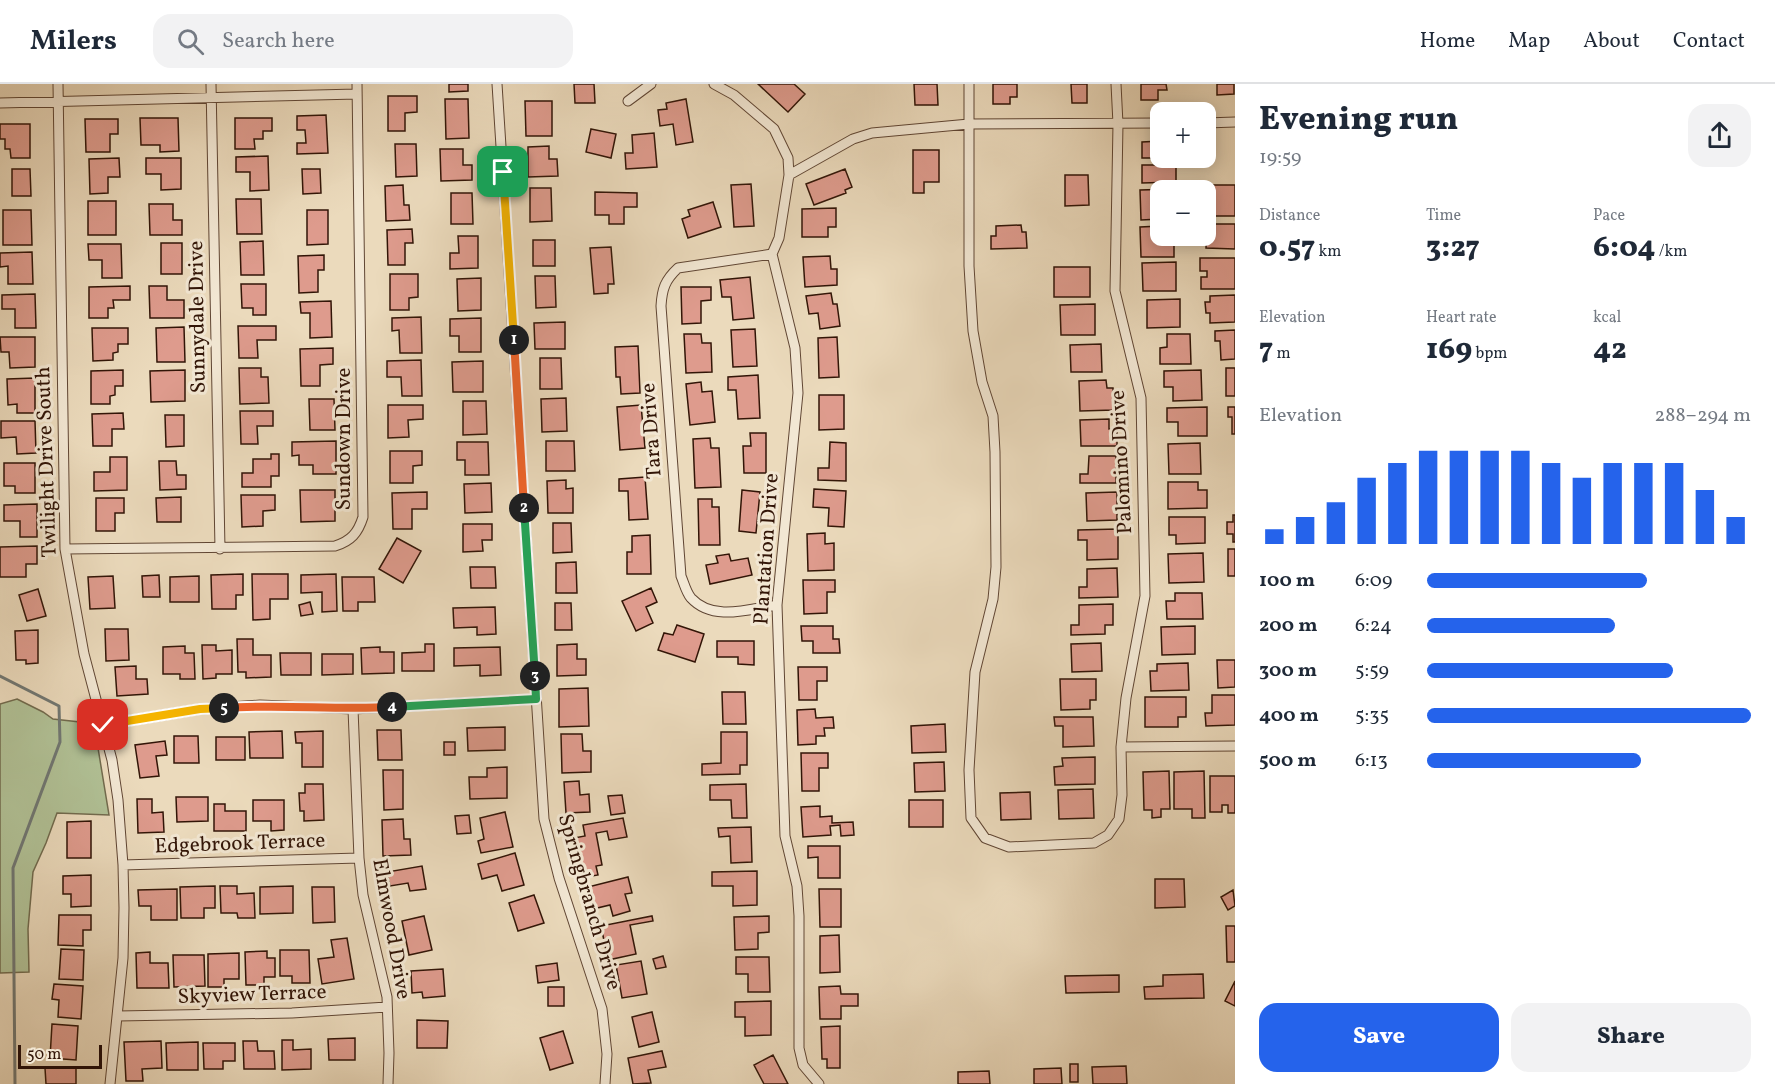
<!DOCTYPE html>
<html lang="en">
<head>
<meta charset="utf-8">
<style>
	body { margin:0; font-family:Vollkorn,serif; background:#f2f2f3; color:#1f2937; height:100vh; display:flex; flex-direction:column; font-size:22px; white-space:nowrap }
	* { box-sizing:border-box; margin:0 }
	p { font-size:20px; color:#747a83 }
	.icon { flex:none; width:33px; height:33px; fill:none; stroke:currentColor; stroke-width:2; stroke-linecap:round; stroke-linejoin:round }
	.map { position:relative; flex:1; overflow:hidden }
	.panel { display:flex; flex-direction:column; background:#fff; width:540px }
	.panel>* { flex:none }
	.buttons { position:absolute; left:1150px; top:18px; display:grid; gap:12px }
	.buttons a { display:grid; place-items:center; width:66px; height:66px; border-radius:12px; background:#fff; box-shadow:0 3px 15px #0003; font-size:30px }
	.scale { position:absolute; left:18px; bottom:15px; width:84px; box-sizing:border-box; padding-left:6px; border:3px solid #321507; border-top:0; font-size:16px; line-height:21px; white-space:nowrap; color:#321507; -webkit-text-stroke:4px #f2e7d3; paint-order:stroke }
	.pin { position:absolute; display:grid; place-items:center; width:51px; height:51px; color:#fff; margin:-26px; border-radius:12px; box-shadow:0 3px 9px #0006 }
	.km { position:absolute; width:30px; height:30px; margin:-15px; border-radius:50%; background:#222; color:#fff; font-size:16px; line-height:30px; text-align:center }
	.round { display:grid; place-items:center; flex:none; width:63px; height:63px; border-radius:18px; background:#f2f2f3 }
	.headline { display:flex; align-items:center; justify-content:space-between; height:102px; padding:0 24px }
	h1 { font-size:33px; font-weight:800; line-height:45px }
	.figures { display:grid; grid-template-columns:repeat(3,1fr); gap:9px; height:102px; padding:6px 24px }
	.figures div { display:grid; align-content:center }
	.figures b { font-size:30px; font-weight:800 }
	.figures small { font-size:16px; font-weight:400 }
	.figures p { font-size:16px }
	.chart { height:168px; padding:12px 24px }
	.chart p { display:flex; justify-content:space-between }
	.chart svg { width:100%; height:108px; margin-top:6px; stroke:#2563eb; stroke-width:6 }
	.cta { display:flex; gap:12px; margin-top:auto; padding:12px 24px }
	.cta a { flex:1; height:69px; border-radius:18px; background:#2563eb; color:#fff; font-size:24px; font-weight:800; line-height:69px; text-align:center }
	.cta a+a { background:#f2f2f3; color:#1f2937 }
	ul { padding:0 24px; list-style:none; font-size:20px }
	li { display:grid; grid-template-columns:96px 72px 1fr; align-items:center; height:45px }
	li i { height:15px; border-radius:8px; background:#2563eb }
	header { display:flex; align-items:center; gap:36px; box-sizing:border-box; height:84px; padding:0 30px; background:#fff; border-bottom:2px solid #e0e1e3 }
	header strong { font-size:28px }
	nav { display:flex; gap:33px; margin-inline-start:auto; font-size:21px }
	.search { width:420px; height:54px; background:#f2f2f3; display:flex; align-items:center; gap:15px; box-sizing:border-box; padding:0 21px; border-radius:18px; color:#747a83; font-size:22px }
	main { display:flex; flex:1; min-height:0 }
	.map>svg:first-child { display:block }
	.green { fill:#b1c196; stroke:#726b4e; stroke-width:1.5 }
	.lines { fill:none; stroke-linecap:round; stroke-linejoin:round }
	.stream { stroke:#717772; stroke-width:3 }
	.building { fill:#de9b8d; stroke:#321507; stroke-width:1.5 }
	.minor-casing { stroke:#604634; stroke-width:11 }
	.minor { stroke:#f2e7d3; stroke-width:9 }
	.split-1-casing { stroke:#fff; stroke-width:12 }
	.split-2-casing { stroke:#fff; stroke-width:12 }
	.split-3-casing { stroke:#fff; stroke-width:12 }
	.split-4-casing { stroke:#fff; stroke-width:12 }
	.split-5-casing { stroke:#fff; stroke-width:12 }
	.split-6-casing { stroke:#fff; stroke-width:12 }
	.split-1 { stroke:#f5b400; stroke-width:8 }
	.split-2 { stroke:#f0652b; stroke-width:8 }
	.split-3 { stroke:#22a559; stroke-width:8 }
	.split-4 { stroke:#22a559; stroke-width:8 }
	.split-5 { stroke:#f0652b; stroke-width:8 }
	.split-6 { stroke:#f5b400; stroke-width:8 }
	.labels { text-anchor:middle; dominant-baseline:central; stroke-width:6; stroke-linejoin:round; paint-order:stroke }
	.street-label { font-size:21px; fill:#321507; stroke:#f2e7d3 }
</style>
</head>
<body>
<header>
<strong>Milers</strong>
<div class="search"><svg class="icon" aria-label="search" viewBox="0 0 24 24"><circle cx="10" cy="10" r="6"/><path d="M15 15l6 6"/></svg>Search here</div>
<nav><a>Home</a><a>Map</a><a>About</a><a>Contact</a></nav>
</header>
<main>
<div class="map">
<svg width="1235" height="1000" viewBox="0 0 1235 1000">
	<rect width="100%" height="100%" fill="#ebdabc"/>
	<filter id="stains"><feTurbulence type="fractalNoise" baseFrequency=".00333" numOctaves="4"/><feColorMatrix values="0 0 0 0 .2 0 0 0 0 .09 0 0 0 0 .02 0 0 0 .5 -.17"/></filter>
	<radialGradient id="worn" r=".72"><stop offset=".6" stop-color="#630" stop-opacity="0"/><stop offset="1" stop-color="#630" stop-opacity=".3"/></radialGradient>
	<path class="green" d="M17 615 43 628 53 635 89 639 98 664 109 731 57 729 46 759 33 788 28 845 29 888 0 889V620Z"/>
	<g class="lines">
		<path class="stream" d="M0 592 59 622 60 658 13 784 15 1000"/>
	</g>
	<path class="building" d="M449 0H468V7L449 8Z
		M574 0H594L595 19H575Z
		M758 0H794L805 10 788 28Z
		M914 0H937L938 21H915Z
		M993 0H1017V13H1010V20H993Z
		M1071 0H1087V19H1072Z
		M1141 0H1166L1167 6H1158V16H1141Z
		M1217 0H1234V10L1217 11Z
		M388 12H417V28L405 29V47H388Z
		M445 15H468L469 54 446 55Z
		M686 15 693 58 676 61 673 40 660 42 658 26 667 25 666 19Z
		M525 17H552V52H526Z
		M326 31 328 69 297 70V59H306L305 46H297V32Z
		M140 34H178L179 67 160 68V61H141Z
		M235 34H272V47H263V55H254L255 65H235Z
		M85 35H118V50H110V68H86Z
		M0 40H30V74H11L10 65H5V55H0Z
		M591 45 616 50 611 74 586 68Z
		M654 49 657 83 626 85 625 69H633L632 51Z
		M1161 57V74H1163H1142V58Z
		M395 60H416L417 92 396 93Z
		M549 62V75H557L558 92 528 93V63Z
		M440 65H463V81H472V96L441 97Z
		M913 66H939V98H924V109H913Z
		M268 72 269 106 250 107V88H236V73Z
		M119 74 120 93H108V109L90 110 89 75Z
		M146 74H181V105L161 106V90H146Z
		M1142 81H1176V98L1142 99Z
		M12 85H30L31 112H12Z
		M302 85H320L321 109 303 110Z
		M845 85 852 103 845 106 846 109 814 121 806 100Z
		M1065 91H1088L1089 121 1065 122Z
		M751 100 754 142 734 143 731 101Z
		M403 101 404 121H409L410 136 386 137 385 102Z
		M1199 101H1235V132H1206V106H1199Z
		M530 104H551L552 137 530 138Z
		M1175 105 1161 106V135L1141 136 1140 106Z
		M595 108 637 109V123H624V140H609V131H595Z
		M451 109H472L473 140H451Z
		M236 115H261L262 150H237Z
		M88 117H116V151H88Z
		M713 118 721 143 688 154 682 135 690 132 688 126Z
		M149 120H173V136H182V151H150Z
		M836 124V143H828V153H802V125Z
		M3 126H31L32 161H3Z
		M307 126H328V160L307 161Z
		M1207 140H1235V165L1206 164Z
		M1021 141 1022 148H1026L1027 164 991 165V152H996V142Z
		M1161 142V152H1174V173H1141L1140 143Z
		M412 145 413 159H405V181H388L387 146Z
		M458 152H478V184L450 185V169H459Z
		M533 156H555V182H533Z
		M263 157 264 191H241L240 158Z
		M161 159H182V190H161Z
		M88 160H121L122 194H102V176H89Z
		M611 163 614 200H608V209L594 210 590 164Z
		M32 168 33 200H8V182L0 183V169Z
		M324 171V186H318V208L299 209 298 172Z
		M830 172 831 185H837V201L805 203 803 173Z
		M1200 174H1235V205H1201V193H1207V187H1200Z
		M1176 178V207H1143L1142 179Z
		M1054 183H1090V213H1054Z
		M390 190H418V213L409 214V226H390Z
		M535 192H555L556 223 536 224Z
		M750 193 754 234 733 236 731 213H722L720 196Z
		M481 194V226L458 227 457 195Z
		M241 200H266V231H253V224H242Z
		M130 202V216H113L114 224H108V234H89V203Z
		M149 202H167V216H184V234H150Z
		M681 203H711V216L701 217V239L682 240Z
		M831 209 833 220H837L840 242 820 245 818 229 809 230 806 212Z
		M35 210 36 244H15V225H2V211Z
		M1235 211V238L1210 239V229H1206L1205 218H1210V212Z
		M1180 215V243L1147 244V216Z
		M331 217 332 253 310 254V229H301L300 218Z
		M1095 220V251H1061L1060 221Z
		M421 233 422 269H400L399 246 392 247V234Z
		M481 234V268H459V252H450V235Z
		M565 238V265H535L534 239Z
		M238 242H276V256H257L258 274H239Z
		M184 243 185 278H157L156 244Z
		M92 244H128V260H118V268L113 269V276L93 277Z
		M755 245 757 282 733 283 731 246Z
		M1235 246V275L1221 276 1220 257H1215V247Z
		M684 250H701L702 259H711L712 288 686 289Z
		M1167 250H1190L1191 280H1160V264L1167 263Z
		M0 253H35V283L10 284 9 268H1Z
		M837 253 839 293 819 294 818 254Z
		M1101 260 1102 288H1071L1070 261Z
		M638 262 640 309 621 310 620 293H616L615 263Z
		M333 264V280L320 281V302H301L300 265Z
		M540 274H561L562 305H540Z
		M421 276 422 312H402L401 293H387V277Z
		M483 277V308H453L452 278Z
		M239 284H261V293H268L269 319 240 320Z
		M1226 284H1235V312H1226Z
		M123 286V302H115V311L110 312V320H91V287Z
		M185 286V317L151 318 150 287Z
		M1201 286 1202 316 1173 317V303H1164V287Z
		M758 291 760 334 738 335 736 306H728V293Z
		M35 294V329H17V320L8 321 7 295Z
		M1106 296 1107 304H1113L1114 326 1080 327 1079 297Z
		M701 298 702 308 712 307 715 338 690 341 686 300Z
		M819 311H844V345L819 346Z
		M566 314 567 347 542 348 541 315Z
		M309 315H334L335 346H310Z
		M463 317H486L487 350 463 351Z
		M388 321H423V335L408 336 409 353 388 354Z
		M641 321 645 364 620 366 617 323Z
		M1207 323V352H1178V338H1167V324Z
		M1228 323H1235V350H1232V333H1228Z
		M240 327H273V342H257L258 360H241Z
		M123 329 124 345H112V362H93L92 330Z
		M165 331H184V362L166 363Z
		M1109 335V345H1117V362H1081L1080 336Z
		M1 337H35L36 369 17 370 16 353 1 354Z
		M750 349H766V389H744L743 362H751Z
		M710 354 711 364H719L721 403 695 404 693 355Z
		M336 357V390H313V381H299V371L292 372V358Z
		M546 357H574L575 387H546Z
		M457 358H488L489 391H465V376H457Z
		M830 358 846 359V397L818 396V384H829Z
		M1200 359 1201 390H1169L1168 360Z
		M390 367H422V381L413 382V399H390Z
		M271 370H279V392H271V403H242V389H253V375H271Z
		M1089 372H1116V399H1080V390H1088Z
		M110 373H127V406L94 407V388H110Z
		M159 377H176L177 391H186V405L160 406Z
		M4 379H35V409H15V402H4Z
		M645 393 648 435 629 436 628 407H619V395Z
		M566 396V405L573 404V429H548L547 397Z
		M1168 398H1198V406H1207V424L1168 425Z
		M491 399 492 428 465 429 464 400Z
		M814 405 846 407 844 443 828 442 829 424 813 423Z
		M300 406H335V437L301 438Z
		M742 406 760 408 756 449 739 447Z
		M427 408V425H412V445H393L392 409Z
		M1117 408V436L1087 437 1086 409Z
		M241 411H275V426L263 427V442L242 443Z
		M181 413V438H157L156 414Z
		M96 414H124V429H115V447H96Z
		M698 415H712V423H719L720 461H699Z
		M37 420V453H20V437H4V421Z
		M1233 431H1235V458H1233V450H1227V438H1233Z
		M1169 433H1205V459L1176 460V451H1169Z
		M553 439H571L572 468 553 469Z
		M463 440H492V456H482L483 467 463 468Z
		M1118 445V475L1087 476V456H1078V446Z
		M825 449V460L834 459V486L808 487 807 450Z
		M650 451 651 490H627V468H632V452Z
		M397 454 421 467 403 499 379 485Z
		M37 462V480H26V493H0V463Z
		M1228 465H1235V492H1228Z
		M1203 469 1204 498 1169 499 1168 470Z
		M729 470 731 477 748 474 752 491 710 500 706 481 718 479 716 472Z
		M576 478 577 509H556V479Z
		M470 483H495L496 504H471Z
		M1117 484 1118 513 1079 514V503H1087V485Z
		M243 490V511H236V525H212L211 491Z
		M252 490H288V515H270V535L253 536Z
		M336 490 337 527 322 528V508L301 509V491Z
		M159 491 160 513H143L142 492Z
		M113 492 115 524 90 525 88 493Z
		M199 492V518H170V493Z
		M342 493H374L375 518H358V527H343Z
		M803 496H835V508H827V529L804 530Z
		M651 504 657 518 646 523 653 539 636 547 622 517Z
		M38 505 46 532 27 537 19 511Z
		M1175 509H1202L1203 535H1167L1166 517H1175Z
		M310 518 313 530 301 532 299 521Z
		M555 519H571L572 546H555Z
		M1113 520V541H1105V550L1071 551V541H1079V521Z
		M495 523 496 550 477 551V543L454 544 453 524Z
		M677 541 704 550 695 578 658 566 664 549 673 551Z
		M801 542H833V555H839L840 569H813V557H802Z
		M1195 542V570L1162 571 1161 543Z
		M105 545H128L129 576 106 577Z
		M38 546V579L26 580V576H16L15 547Z
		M237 555H253V571H271V593L246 594V588H238Z
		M717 557H754V581L738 580V573H717Z
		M1101 559 1102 587 1072 588 1071 560Z
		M425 560H434V587H402V569L425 568Z
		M577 560V575H586V591L557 592V561Z
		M202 561H216V567L232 566V590H216V594L203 595Z
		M185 562V569H194L195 595H180V590H163V563Z
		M380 563V568H394V589L362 590 361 564Z
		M500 563 501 591 480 592V581L454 582V564Z
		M280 569H311V591H281Z
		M322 570H353V590L322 591Z
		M1217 576H1235V603L1218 604Z
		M1188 579 1189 606 1151 607 1150 587H1157V580Z
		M136 582V595H147L148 610 117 612 115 583Z
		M798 583H827V597H817V616H799Z
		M1060 595H1096V616H1090V625L1061 626Z
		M588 604 589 642 559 643V605Z
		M722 608H745L746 640H723Z
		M1212 611H1235V641L1206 642 1205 629H1212Z
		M1145 613H1186V633H1178V643H1145Z
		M815 625 816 634 833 633 834 644H824L825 652H816V660L798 661 797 626Z
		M1054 633H1093L1094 662 1063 663V642H1055Z
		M945 640 946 668 912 669 911 642Z
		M505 643V666L468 667 467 644Z
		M377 646H401L402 676H378Z
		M282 647 283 674H250L249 648Z
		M323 647V683H302V659H296L295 648Z
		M721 648H747V681H740V690L702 691V680L721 679Z
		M561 650H582L583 667H591V688L562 689Z
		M174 652H198L199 679H174Z
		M216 653H245V676H216Z
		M165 657 167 671 156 672 159 692 140 694 135 661Z
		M444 658H455V671H444Z
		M801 669H828V684H819V707H802Z
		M1095 673V700L1055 701 1054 683 1063 682 1062 674Z
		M944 678 945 707 915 708 914 679Z
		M507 683V714L470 715 469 693H487V684Z
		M383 686H403V725L384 726Z
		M1169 687 1170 725H1161V733L1152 734V726H1144L1143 688Z
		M1204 687 1205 734H1192V725H1174V688Z
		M1210 692H1235V729H1228V721H1222V728H1210Z
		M579 697 580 711 589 710 590 728 566 729 564 698Z
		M305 700H323L324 736 304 737V727H300L299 709H305Z
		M746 700 747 734H732L731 716H710V701Z
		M1093 705 1094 734 1059 735 1058 706Z
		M1030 708 1031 735 1001 736 1000 709Z
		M622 711 625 729 611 731 608 712Z
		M176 713H208V737L177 738Z
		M137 715H152V729L163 728 164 748 138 749Z
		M253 716H284V746L271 747V737H253Z
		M909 716H943V743H909Z
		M214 720H225V727H246V747H214Z
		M820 722V733L832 732V739L853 738 854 751 841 752 840 741 830 742 831 751 803 753 801 723Z
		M505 728 513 763 481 769 478 757 484 755 480 734Z
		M469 731 471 749 457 750 455 732Z
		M623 734 627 753 609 756 607 747 596 749 602 781 596 782 598 791 581 794 574 754 585 752 583 741Z
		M403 735 404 755H410L411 771 383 772 382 736Z
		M91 737V774H67V738Z
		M751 743 752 778 731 779 730 752 719 753 718 744Z
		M808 762H840V794H818V773L808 774Z
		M515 769 524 801 502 807 497 791 482 795 478 780Z
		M422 782 426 805 410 807 408 799 390 802 387 788Z
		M757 787V821L733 822V802H712V788Z
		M91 791V822L71 823V810H63V792Z
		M628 793 632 809 625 810 630 827 613 832 610 821 593 825 588 803Z
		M1155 795H1184L1185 823 1155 824Z
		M215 802V824H204V834H181L180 803Z
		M220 802H237V810L254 809 255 834H238L237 829H221Z
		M293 802V829L260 830V803Z
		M312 803H334L335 838 313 839Z
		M177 805V836H151V822H139L138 806Z
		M819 805H841V843H820Z
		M1233 806 1235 822 1228 826 1221 813Z
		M534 811 544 839 518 847 509 819Z
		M59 831H91V846H83V862L58 861Z
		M424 832 432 866 409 871 402 837Z
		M652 832 653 837 630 841 636 870 608 876 601 842Z
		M769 832V848L758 849V865L735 866 734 833Z
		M1226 842H1235V878H1227Z
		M839 851 840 888 820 889V852Z
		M347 854 354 895 322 900 318 875 334 873 331 856Z
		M61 865 84 866 83 896 59 895Z
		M280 866H309L310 899H292V892H280Z
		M267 867V874H275V893H264V901H246L245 868Z
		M150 868V879H168L169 904H137L136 869Z
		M239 869V895H224V903H208V870Z
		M173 871H204L205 902 174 903Z
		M663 872 666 883 656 885 653 875Z
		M736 873H769L770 908H748V890H736Z
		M641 877 647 910 622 914 616 881Z
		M557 879 559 896 538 899 536 882Z
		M443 885 445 912 423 914 422 908 412 909 411 887Z
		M1203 890 1204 914 1145 915 1144 903 1163 902V891Z
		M1119 891V908L1066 909 1065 892Z
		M1235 897V922L1225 917Z
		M54 900 83 902 81 935 58 933 59 916 52 915Z
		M840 902 841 910H858V922H841V935H820L819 903Z
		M548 903H564V922H548Z
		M771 917V951L745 952V933H735V918Z
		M652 928 659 958 639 963 632 933Z
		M417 936 448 937 447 964H417Z
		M52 940 78 942 76 976 50 974Z
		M840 942V984H827V975H822L821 943Z
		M563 947 573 979 550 986 540 954Z
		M355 954V976H329L328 955Z
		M282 956H293V966L311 965V985L282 986Z
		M161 957 162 984 142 985 143 997H126L124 958Z
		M243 957H257L258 967H274L275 985H244Z
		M198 958V986H167L166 959Z
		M203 959H235V977H223V985H204Z
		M662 967 666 983 648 986 651 999 633 1000 628 974Z
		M773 971 788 1000H764L754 981Z
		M1070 980H1078V998H1070Z
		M1126 982 1127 1000H1093L1092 983Z
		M45 984H76V1000H46Z
		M1061 984 1062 1000H1034V985Z
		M989 987 990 1000H958V988Z"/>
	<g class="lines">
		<defs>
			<path id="minor" d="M58 0 65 465 84 570 112 676 118 716 123 781 124 824 123 874 110 1000
				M211 0 220 465
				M497 0 544 735 559 794 602 925 607 970 605 1000
				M714 0 734 11 774 45 788 74 789 91 779 154 772 170 795 264 798 309 777 521 785 752 797 802 799 832V964L803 981 819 1000
				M969 0V182L973 247 982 298 993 332 995 368 996 483 993 515 975 588 969 686 971 734 985 754 1009 763 1094 759 1108 751 1119 735 1122 711 1121 663 1126 614 1145 512 1141 314 1115 207 1118 40 1116 0
				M628 17 651 0
				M0 19 357 10
				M1206 39 1235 38
				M789 91 853 55 872 49 969 40 1161 39
				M772 170 678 184C665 196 662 205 661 222L681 492C684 499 686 508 691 514 713 538 749 525 777 521
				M65 465 335 462C351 457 358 449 363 433L357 0
				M353 625 359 774 363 811 387 913 389 969 388 1000
				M103 641 200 625 260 621 353 625 536 615
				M1121 663 1235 662
				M123 781 359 774
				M118 932 292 929 387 923"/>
		</defs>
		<use href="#minor" class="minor-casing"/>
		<use href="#minor" class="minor"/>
	</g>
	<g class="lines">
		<defs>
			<path id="split-1" d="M503 88 514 256"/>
			<path id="split-2" d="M514 256 524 424"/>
			<path id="split-3" d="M524 424 535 592"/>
			<path id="split-4" d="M392 623 536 615 535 592"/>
			<path id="split-5" d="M224 624C280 620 336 626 392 623"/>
			<path id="split-6" d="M103 641 200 625 224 624"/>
		</defs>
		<use href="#split-1" class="split-1-casing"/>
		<use href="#split-2" class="split-2-casing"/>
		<use href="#split-3" class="split-3-casing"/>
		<use href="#split-4" class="split-4-casing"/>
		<use href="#split-5" class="split-5-casing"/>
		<use href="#split-6" class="split-6-casing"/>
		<use href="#split-1" class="split-1"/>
		<use href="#split-2" class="split-2"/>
		<use href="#split-3" class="split-3"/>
		<use href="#split-4" class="split-4"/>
		<use href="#split-5" class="split-5"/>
		<use href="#split-6" class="split-6"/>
	</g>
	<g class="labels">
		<g class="street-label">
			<text transform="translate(198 233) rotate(-91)">Sunnydale Drive</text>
			<text transform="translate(652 347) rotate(-94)">Tara Drive</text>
			<text transform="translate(344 355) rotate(-90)">Sundown Drive</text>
			<text transform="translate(47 378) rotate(-92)">Twilight Drive South</text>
			<text transform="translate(1122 378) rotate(-93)">Palomino Drive</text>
			<text transform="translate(767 465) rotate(-86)">Plantation Drive</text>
			<text transform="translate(240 760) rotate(-2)">Edgebrook Terrace</text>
			<text transform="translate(589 818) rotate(74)">Springbranch Drive</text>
			<text transform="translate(391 845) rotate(80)">Elmwood Drive</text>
			<text transform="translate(252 911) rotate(-2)">Skyview Terrace</text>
		</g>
	</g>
	<rect width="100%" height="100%" filter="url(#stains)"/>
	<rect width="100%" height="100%" fill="url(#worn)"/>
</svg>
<div class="buttons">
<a>+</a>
<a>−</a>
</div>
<div class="scale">50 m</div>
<div class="pin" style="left:503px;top:88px;background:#1e9e55"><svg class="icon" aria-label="arrive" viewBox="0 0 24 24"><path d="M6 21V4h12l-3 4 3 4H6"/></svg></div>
<div class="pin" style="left:103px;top:641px;background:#d93025"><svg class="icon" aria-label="check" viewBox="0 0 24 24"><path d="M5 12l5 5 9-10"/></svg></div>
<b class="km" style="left:514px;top:256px">1</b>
<b class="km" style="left:524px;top:424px">2</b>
<b class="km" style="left:535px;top:592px">3</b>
<b class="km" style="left:392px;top:623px">4</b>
<b class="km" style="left:224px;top:624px">5</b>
</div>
<section class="panel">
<div class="headline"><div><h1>Evening run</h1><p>19:59</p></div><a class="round"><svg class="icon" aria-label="share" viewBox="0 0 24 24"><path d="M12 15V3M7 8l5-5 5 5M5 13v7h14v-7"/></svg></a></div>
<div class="figures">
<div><p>Distance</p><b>0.57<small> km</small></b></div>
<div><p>Time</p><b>3:27</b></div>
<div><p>Pace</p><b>6:04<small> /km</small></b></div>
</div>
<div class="figures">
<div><p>Elevation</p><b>7<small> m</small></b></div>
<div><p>Heart rate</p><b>169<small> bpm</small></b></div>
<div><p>kcal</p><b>42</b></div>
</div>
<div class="chart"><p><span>Elevation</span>288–294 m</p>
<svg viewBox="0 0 160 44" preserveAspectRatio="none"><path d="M5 44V38M15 44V33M25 44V27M35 44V17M45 44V11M55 44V6M65 44V6M75 44V6M85 44V6M95 44V11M105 44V17M115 44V11M125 44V11M135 44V11M145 44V22M155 44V33"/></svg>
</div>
<ul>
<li><b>100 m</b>6:09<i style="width:68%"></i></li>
<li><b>200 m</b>6:24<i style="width:58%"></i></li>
<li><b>300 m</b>5:59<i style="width:76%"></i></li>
<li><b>400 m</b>5:35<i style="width:100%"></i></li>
<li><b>500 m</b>6:13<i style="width:66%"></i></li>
</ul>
<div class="cta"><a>Save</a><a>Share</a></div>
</section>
</main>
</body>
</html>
